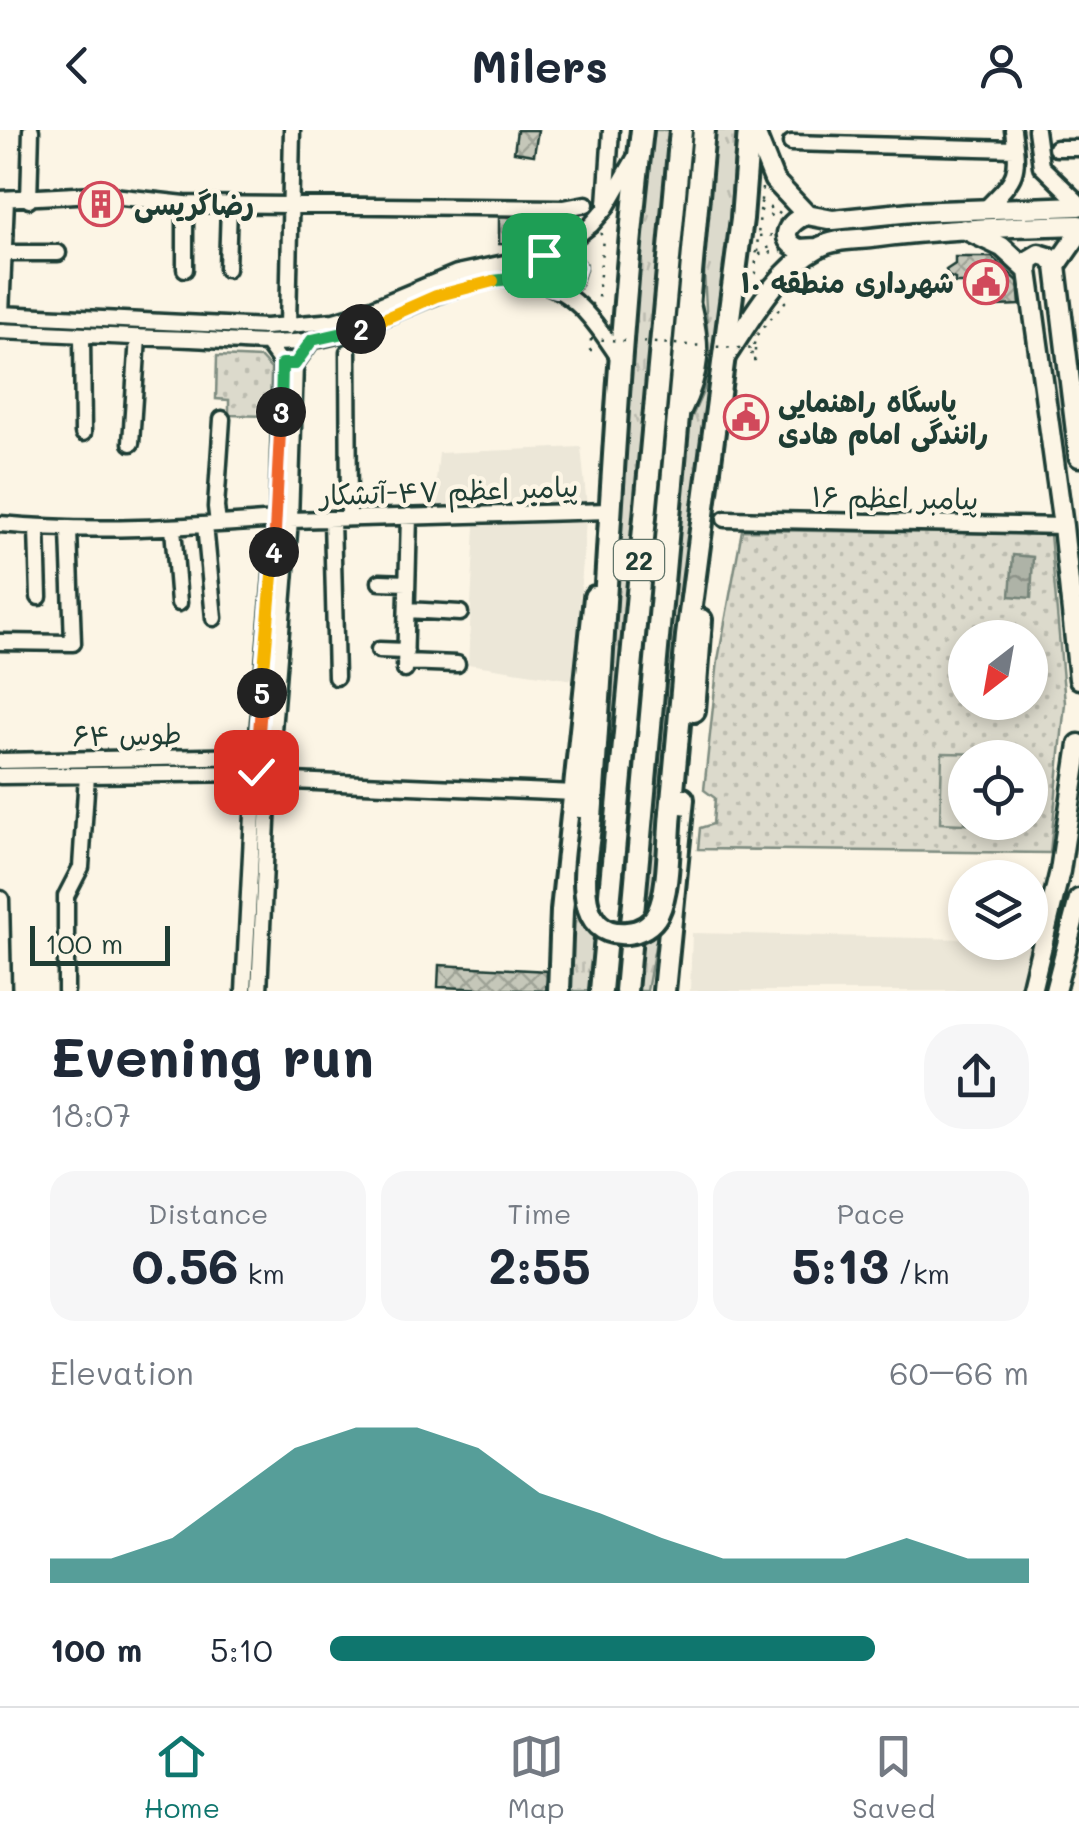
<!DOCTYPE html>
<html lang="en">
<head>
<meta charset="utf-8">
<style>
	body { margin:0; font-family:Mali,"Playpen Sans Arabic",sans-serif; background:#f6f6f7; color:#1f2937; height:100vh; display:flex; flex-direction:column; font-size:38px; white-space:nowrap }
	* { box-sizing:border-box; margin:0 }
	p { font-size:32px; color:#747a83 }
	.icon { flex:none; width:55px; height:55px; fill:none; stroke:currentColor; stroke-width:2; stroke-linecap:round; stroke-linejoin:round }
	.map { position:relative; height:861px; overflow:hidden }
	.panel { display:flex; flex-direction:column; background:#fff; flex:1 }
	.panel>* { flex:none }
	.needle { width:65px; rotate:211deg }
	.tools { position:absolute; left:948px; top:490px; display:grid; gap:20px }
	.tools a { display:grid; place-items:center; width:100px; height:100px; border-radius:50%; background:#fff; box-shadow:0 5px 15px #0003; font-size:50px }
	.scale { position:absolute; left:30px; bottom:25px; width:140px; box-sizing:border-box; padding-left:10px; border:5px solid #1f3d34; border-top:0; font-size:28px; line-height:35px; white-space:nowrap; color:#1f3d34; -webkit-text-stroke:8px #fcf5e5; paint-order:stroke }
	.pin { position:absolute; display:grid; place-items:center; width:85px; height:85px; color:#fff; margin:-42px; border-radius:20px; box-shadow:0 5px 15px #0006 }
	.km { position:absolute; width:50px; height:50px; margin:-25px; border-radius:50%; background:#222; color:#fff; font-size:28px; line-height:50px; text-align:center }
	.round { display:grid; place-items:center; flex:none; width:105px; height:105px; border-radius:40px; background:#f6f6f7 }
	.headline { display:flex; align-items:center; justify-content:space-between; height:170px; padding:0 50px }
	h1 { font-size:55px; font-weight:700; line-height:75px }
	.stats { display:grid; grid-template-columns:repeat(3,1fr); gap:15px; height:170px; padding:10px 50px }
	.stats div { display:grid; align-content:center; border-radius:25px; background:#f6f6f7; text-align:center }
	.stats b { font-size:50px; font-weight:700 }
	.stats small { font-size:28px; font-weight:400 }
	.stats p { font-size:28px }
	.chart { height:280px; padding:20px 50px }
	.chart p { display:flex; justify-content:space-between }
	.chart svg { width:100%; height:180px; margin-top:10px; fill:#0f766e; opacity:.7 }
	ul { padding:0 50px; list-style:none; font-size:32px }
	li { display:grid; grid-template-columns:160px 120px 1fr; align-items:center; height:75px }
	li i { height:25px; border-radius:12px; background:#0f766e }
	header { display:flex; justify-content:space-between; align-items:center; height:130px; padding:0 50px; background:#fff; font-size:45px; font-weight:700 }
	.tab-bar { display:flex; justify-content:space-around; align-items:center; height:140px; border-top:2px solid #e0e1e3; background:#fff; font-size:28px; color:#747a83 }
	.tab-bar a { display:grid; justify-items:center; gap:5px }
	.tab-bar .on { color:#0f766e }
	.map>svg:first-child { display:block }
	.built { fill:#ece7d8 }
	.grass { fill:url(#grass-tufts); stroke:#7e8c80; stroke-width:2.5 }
	.park { fill:url(#park-dots); stroke:#7e8c80; stroke-width:2.5; fill-rule:evenodd }
	.pitch { fill:#dcdacc; stroke:#7e8c80; stroke-width:2.5 }
	.water { fill:url(#water-ripples); stroke:#758479; stroke-width:2.5 }
	.building { fill:url(#building-cross-hatch); stroke:#1f3d34; stroke-width:2.5 }
	.lines { fill:none; stroke-linecap:round; stroke-linejoin:round }
	.minor-casing { stroke:#1f3d34; stroke-width:21 }
	.major-casing { stroke:#1f3d34; stroke-width:25 }
	.highway-casing { stroke:#1f3d34; stroke-width:28 }
	.path { stroke:#1f3d34; stroke-width:2.5; stroke-dasharray:2.5 8; stroke-linecap:butt }
	.minor { stroke:#fcf5e5; stroke-width:14 }
	.major { stroke:#fcf5e5; stroke-width:18 }
	.highway { stroke:#fcf5e5; stroke-width:20 }
	.highway-bridge-casing { stroke:#1f3d34; stroke-width:28; stroke-linecap:butt }
	.path-bridge { stroke:#1f3d34; stroke-width:2.5; stroke-dasharray:2.5 8; stroke-linecap:butt }
	.highway-bridge { stroke:#fcf5e5; stroke-width:20 }
	.split-1-casing { stroke:#fff; stroke-width:20 }
	.split-2-casing { stroke:#fff; stroke-width:20 }
	.split-3-casing { stroke:#fff; stroke-width:20 }
	.split-4-casing { stroke:#fff; stroke-width:20 }
	.split-5-casing { stroke:#fff; stroke-width:20 }
	.split-6-casing { stroke:#fff; stroke-width:20 }
	.split-1 { stroke:#22a559; stroke-width:12 }
	.split-2 { stroke:#f5b400; stroke-width:12 }
	.split-3 { stroke:#22a559; stroke-width:12 }
	.split-4 { stroke:#f0652b; stroke-width:12 }
	.split-5 { stroke:#f5b400; stroke-width:12 }
	.split-6 { stroke:#f0652b; stroke-width:12 }
	.labels { text-anchor:middle; dominant-baseline:central; stroke-width:9; stroke-linejoin:round; paint-order:stroke }
	.shield { fill:#fcf5e5; stroke:#617469; stroke-width:2.5 }
	.shield-label { font-size:25px; font-weight:bold; fill:#1f3d34 }
	.poi-label { font-size:28px; font-weight:bold; fill:#1f3d34; stroke:#fcf5e5; text-anchor:start }
	.street-label { font-size:28px; fill:#1f3d34; stroke:#fcf5e5 }
</style>
</head>
<body>
<header><svg class="icon" aria-label="back" viewBox="0 0 24 24"><path d="M15 5l-7 7 7 7"/></svg>Milers<svg class="icon" aria-label="person" viewBox="0 0 24 24"><circle cx="12" cy="8" r="4"/><path d="M4 21q1-7 8-7t8 7"/></svg></header>
<div class="map">
<svg width="1079" height="861" viewBox="0 0 1079 861">
	<defs>
		<pattern id="grass-tufts" width="24" height="20" patternUnits="userSpaceOnUse" patternTransform="scale(2.5)"><rect width="24" height="20" fill="#dcdacc"/><path d="M3 7l-1-3M5 7V3M7 7l1-3M15 17l-1-3M17 17v-4M19 17l1-3" fill="none" stroke="#bcbcb0"/></pattern>
		<pattern id="park-dots" width="8" height="8" patternUnits="userSpaceOnUse" patternTransform="scale(2.5)"><rect width="8" height="8" fill="#dcdacc"/><path d="M2 2h.1M6 6h.1" fill="none" stroke="#bcbcb0" stroke-width="1.8" stroke-linecap="round"/></pattern>
		<pattern id="water-ripples" width="26" height="14" patternUnits="userSpaceOnUse" patternTransform="scale(2.5)"><rect width="26" height="14" fill="#aeb3a7"/><path d="M2 4q2-2 4 0t4 0M15 11q2-2 4 0t4 0" fill="none" stroke="#8d9389"/></pattern>
		<pattern id="building-cross-hatch" width="8" height="8" patternUnits="userSpaceOnUse" patternTransform="scale(2.5)"><rect width="8" height="8" fill="#c5c7b9"/><path d="M0 0l8 8M0 8l8-8" fill="none" stroke="#9fa397"/></pattern>
	</defs>
	<rect width="100%" height="100%" fill="#fcf5e5"/>
	<filter id="ink" filterUnits="userSpaceOnUse"><feTurbulence type="fractalNoise" baseFrequency=".01" numOctaves="2"/><feDisplacementMap in="SourceGraphic" scale="20" xChannelSelector="R" yChannelSelector="G"/><feConvolveMatrix kernelMatrix="1 2 1 2 8 2 1 2 1" color-interpolation-filters="sRGB"/></filter>
	<g filter="url(#ink)">
		<path class="built" d="M581 317 587 377 574 550 468 534 476 377 433 378 439 323Z
			M692 803 965 809V812L1034 810 1022 861H690Z"/>
		<path class="grass" d="M650 0H673L595 861H566V802L616 388Z
			M715 0H736L719 227 702 317 658 800 647 861H638L639 783 687 298 706 255 708 216 703 123Z"/>
		<path class="park" d="M217 226 261 228 271 239 270 286 229 285V270L216 269Z
			M742 400 1050 404 1065 573 1050 723 698 719 700 698 713 694 715 668 704 660 718 530ZM965 508H1030V572H965ZM965 628H1030V692H965Z"/>
		<path class="pitch" d="M942 623 987 624V627L965 628V692L985 695 940 693Z"/>
		<path class="water" d="M1013 425 1033 427 1031 468 1010 466Z"/>
		<path class="building" d="M517 0H538L534 25 514 22Z
			M102 69 108 71 102 84 92 71Z
			M499 84H535V96H547V109H535V115L499 114Z
			M955 127H992L1018 151 1020 175 997 176V168L980 153H955V149L948 146 946 140 955 134Z
			M749 273 755 279 752 302 742 300 744 291 739 283 743 274Z
			M439 835 548 841 546 861 438 857Z"/>
		<g class="lines">
			<defs>
				<path id="minor" d="M1036 0 1041 36 1079 73
					M791 13 1015 19
					M1056 18H1079
					M0 69 95 64 185 74 565 78 586 74
					M29 70 31 0
					M606 74 611 0
					M986 78C1018 46 1019 45 1013 0
					M4 123H58
					M185 139V74
					M227 139 229 75
					M556 158 572 153 577 137 567 124 557 122
					M0 184 266 197 334 191 358 184 457 143 557 122 591 95 606 78 636 26
					M1 184 6 70
					M288 197 292 0
					M0 201C64 204 127 207 191 209 231 211 273 216 313 210 381 201 458 139 524 149 571 155 595 191 619 228
					M82 205 83 303
					M348 222 349 388
					M683 281C702 242 703 219 693 177
					M131 313 138 207
					M332 389 336 547
					M725 389 1063 396
					M290 390 609 381
					M0 394C96 403 182 397 277 390
					M218 394 216 377 222 289
					M205 395 214 488
					M37 398 39 467
					M173 398 179 473
					M380 452 407 453
					M407 480 460 483
					M0 512 73 513 69 401
					M379 520 406 521
					M405 532 457 534
					M405 540 409 386
					M0 631 256 626
					M0 646 256 643 269 650 576 663
					M1 769 3 861
					M66 861V766L81 737 87 645
					M244 861 256 626 277 390 282 234 266 212
					M259 861 269 650 290 390 295 234 312 210"/>
				<path id="major" d="M754 0 774 50 807 85 833 90 911 82 1079 76
					M807 85C788 91 777 109 799 119L817 118
					M964 99 1002 117 1028 141 1063 396 1079 549
					M1079 103 1056 136 1079 327
					M1028 141 1029 130 1039 124 1049 127 1056 136
					M724 229C750 191 776 140 818 118 833 109 854 110 871 108 940 99 1009 97 1079 95
					M1031 861 1060 741 1079 614
					M1055 861 1079 769"/>
				<path id="highway" d="M694 581 701 490
					M671 682 687 506 742 89 749 0
					M591 688C608 458 615 229 642 0
					M559 861 562 781 595 467
					M601 861 681 0
					M626 861 704 0
					M664 861 683 669"/>
			</defs>
			<use href="#minor" class="minor-casing"/>
			<use href="#major" class="major-casing"/>
			<use href="#highway" class="highway-casing"/>
			<path class="path" d="M762 58 755 142 764 151
				M760 72 782 85
				M760 80 779 90
				M759 106 776 105
				M757 121 778 115
				M759 124 781 121
				M591 175 598 168 603 107 600 103
				M591 209 590 220H593
				M755 219V230H750L756 206 785 172 780 167"/>
			<use href="#minor" class="minor"/>
			<use href="#major" class="major"/>
			<use href="#highway" class="highway"/>
			<defs>
				<path id="highway-bridge" d="M591 688C588 722 567 808 627 803 640 802 652 795 658 783 670 759 668 709 671 682"/>
			</defs>
			<use href="#highway-bridge" class="highway-bridge-casing"/>
			<path class="path-bridge" d="M591 209 755 219"/>
			<use href="#highway-bridge" class="highway-bridge"/>
		</g>
	</g>
	<g class="lines" filter="url(#ink)">
		<defs>
			<path id="split-1" d="M493 151 518 148 556 158 572 153 577 137 574 129 556 122 544 125"/>
			<path id="split-2" d="M361 199 436 166 493 151"/>
			<path id="split-3" d="M281 282 282 234H295L312 210 361 199"/>
			<path id="split-4" d="M274 422 281 282"/>
			<path id="split-5" d="M262 563 274 422"/>
			<path id="split-6" d="M256 642 262 563"/>
		</defs>
		<use href="#split-1" class="split-1-casing"/>
		<use href="#split-2" class="split-2-casing"/>
		<use href="#split-3" class="split-3-casing"/>
		<use href="#split-4" class="split-4-casing"/>
		<use href="#split-5" class="split-5-casing"/>
		<use href="#split-6" class="split-6-casing"/>
		<use href="#split-1" class="split-1"/>
		<use href="#split-2" class="split-2"/>
		<use href="#split-3" class="split-3"/>
		<use href="#split-4" class="split-4"/>
		<use href="#split-5" class="split-5"/>
		<use href="#split-6" class="split-6"/>
	</g>
	<defs>
		<symbol id="building-ring" viewBox="-11 -11 22 22"><circle r="9.5" fill="#fcf5e5" stroke="#d1495b" stroke-width="1.5"/><path d="M-4-6H4V6H1V3H-1V6H-4ZM-2.5-4.3h1.7v1.8h-1.7ZM.8-4.3h1.7v1.8H.8ZM-2.5-1h1.7V.8h-1.7ZM.8-1h1.7V.8H.8Z" fill="#d1495b"/></symbol>
		<symbol id="civic-ring" viewBox="-11 -11 22 22"><circle r="9.5" fill="#fcf5e5" stroke="#d1495b" stroke-width="1.5"/><path d="M-.6-6.5H3V-4.5H.6V-3L4-1V1h2V6H-6V1h2V-1L-.6-3ZM-1.2 2.5V6h2.4V2.5Z" fill="#d1495b"/></symbol>
	</defs>
	<g fill-rule="evenodd">
		<use href="#building-ring" x="76" y="49" width="50" height="50"/>
		<use href="#civic-ring" x="961" y="127" width="50" height="50"/>
		<use href="#civic-ring" x="721" y="262" width="50" height="50"/>
	</g>
	<g class="labels">
		<rect class="shield" x="614" y="410" width="50" height="40" rx="8"/>
		<g class="shield-label">
			<text x="639" y="430">22</text>
		</g>
		<g class="poi-label">
			<text x="134" y="74">رضاگریسی</text>
			<text x="954" y="152" text-anchor="end">شهرداری منطقه ۱۰</text>
			<text x="778" y="271">پاسگاه راهنمایی<tspan x="778" dy="32">رانندگی امام هادی</tspan></text>
		</g>
		<g class="street-label">
			<text transform="translate(449 360) rotate(-2)">پیامبر اعظم ۴۷-آتشکار</text>
			<text transform="translate(895 367) rotate(1)">پیامبر اعظم ۱۶</text>
			<text transform="translate(127 604) rotate(-1)">طوس ۶۴</text>
		</g>
	</g>
</svg>
<div class="tools">
<a><svg class="needle" viewBox="-14 -14 28 28"><path d="M0-13l5 13h-10z" fill="#e53935"/><path d="M0 13l5-13h-10z" fill="#747a83"/></svg></a>
<a><svg class="icon" aria-label="locate" viewBox="0 0 24 24"><circle cx="12" cy="12" r="6"/><path d="M12 2v4M12 18v4M2 12h4M18 12h4"/></svg></a>
<a><svg class="icon" aria-label="layers" viewBox="0 0 24 24"><path d="M12 4l9 5-9 5-9-5zM3 14l9 5 9-5"/></svg></a>
</div>
<div class="scale">100 m</div>
<div class="pin" style="left:544px;top:125px;background:#1e9e55"><svg class="icon" aria-label="arrive" viewBox="0 0 24 24"><path d="M6 21V4h12l-3 4 3 4H6"/></svg></div>
<div class="pin" style="left:256px;top:642px;background:#d93025"><svg class="icon" aria-label="check" viewBox="0 0 24 24"><path d="M5 12l5 5 9-10"/></svg></div>
<b class="km" style="left:361px;top:199px">2</b>
<b class="km" style="left:281px;top:282px">3</b>
<b class="km" style="left:274px;top:422px">4</b>
<b class="km" style="left:262px;top:563px">5</b>
</div>
<section class="panel">
<div class="headline"><div><h1>Evening run</h1><p>18:07</p></div><a class="round"><svg class="icon" aria-label="share" viewBox="0 0 24 24"><path d="M12 15V3M7 8l5-5 5 5M5 13v7h14v-7"/></svg></a></div>
<div class="stats">
<div><p>Distance</p><b>0.56<small> km</small></b></div>
<div><p>Time</p><b>2:55</b></div>
<div><p>Pace</p><b>5:13<small> /km</small></b></div>
</div>
<div class="chart"><p><span>Elevation</span>60–66 m</p>
<svg viewBox="0 0 160 44" preserveAspectRatio="none"><path d="M0 44V38L10 38L20 33L30 22L40 11L50 6L60 6L70 11L80 22L90 27L100 33L110 38L120 38L130 38L140 33L150 38L160 38V44z"/></svg>
</div>
<ul>
<li><b>100 m</b>5:10<i style="width:78%"></i></li>
</ul>
</section>
<nav class="tab-bar">
<a class="on"><svg class="icon" aria-label="home" viewBox="0 0 24 24"><path d="M3 11l9-7 9 7M6 9v11h12V9"/></svg>Home</a>
<a><svg class="icon" aria-label="map" viewBox="0 0 24 24"><path d="M3 6l6-2 6 2 6-2v14l-6 2-6-2-6 2zM9 4v14M15 6v14"/></svg>Map</a>
<a><svg class="icon" aria-label="saved" viewBox="0 0 24 24"><path d="M7 4h10v16l-5-4-5 4z"/></svg>Saved</a>
</nav>
</body>
</html>
